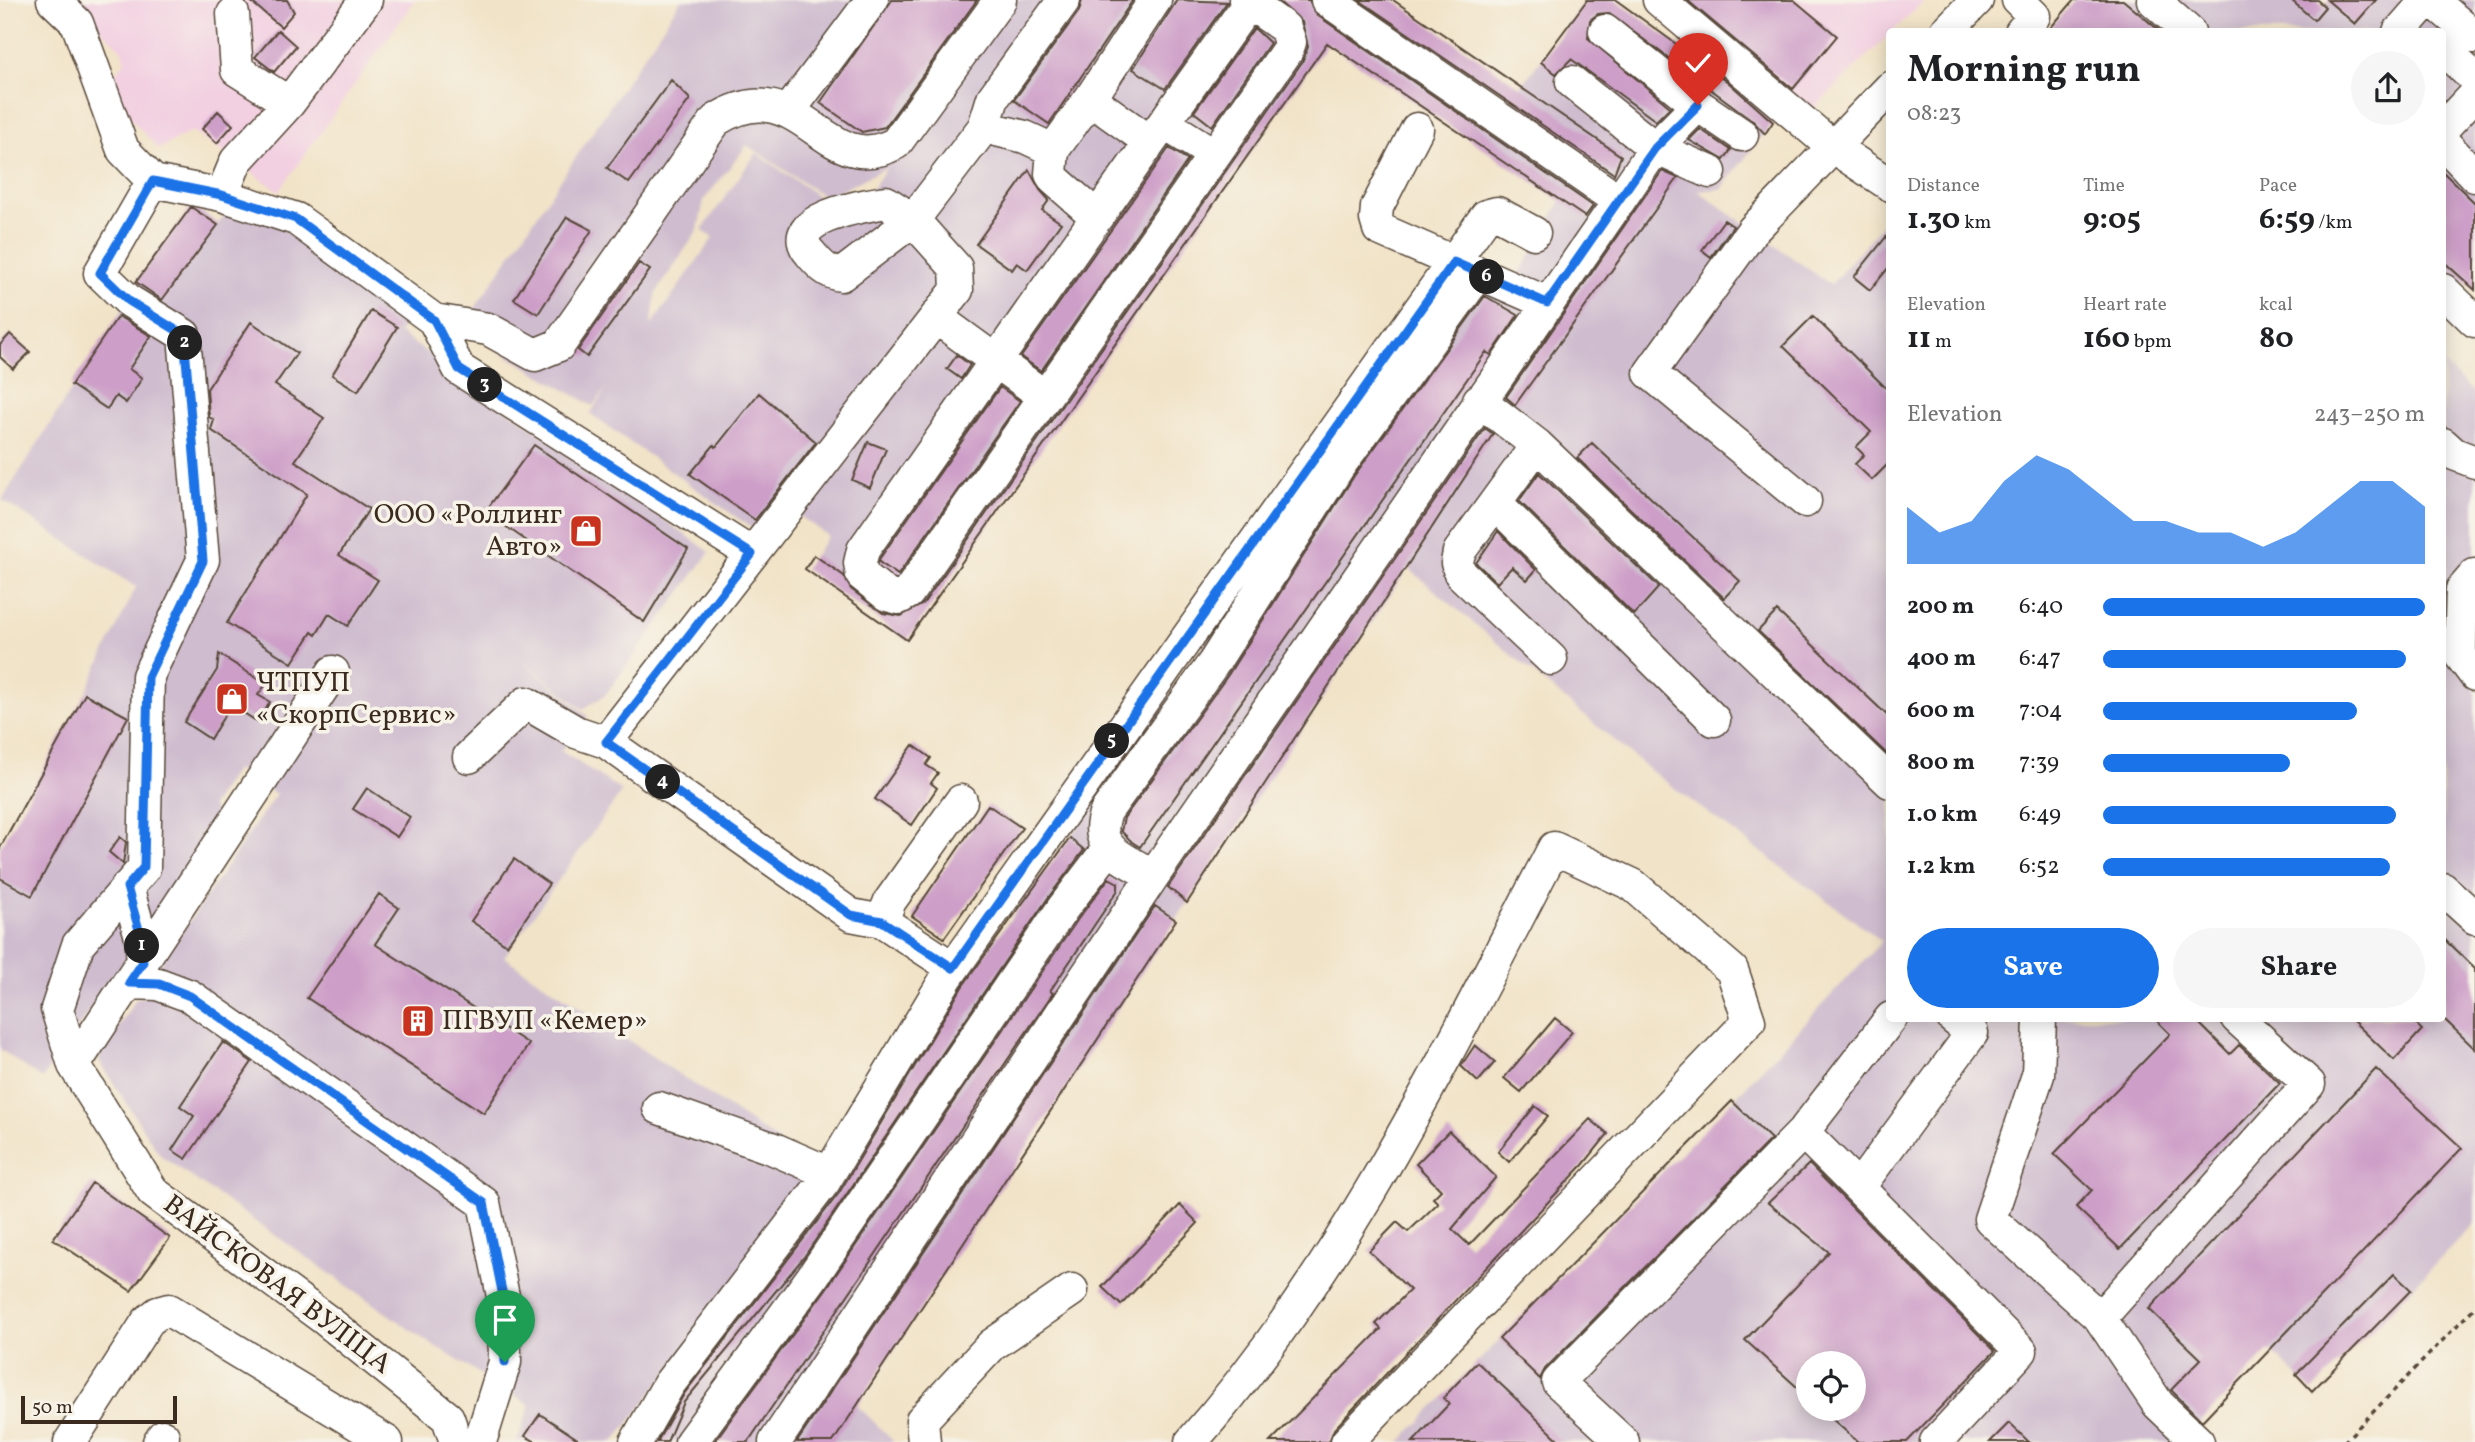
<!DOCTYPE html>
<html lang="en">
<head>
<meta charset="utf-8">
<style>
	body { margin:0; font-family:Vollkorn,serif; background:#f6f6f6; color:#202124; height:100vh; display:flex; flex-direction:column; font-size:26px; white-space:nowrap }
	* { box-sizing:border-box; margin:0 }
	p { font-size:23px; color:#757577 }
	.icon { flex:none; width:38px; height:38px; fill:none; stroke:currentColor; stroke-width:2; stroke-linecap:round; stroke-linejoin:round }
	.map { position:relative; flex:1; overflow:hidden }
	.side { position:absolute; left:1886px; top:28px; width:560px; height:994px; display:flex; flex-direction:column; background:#fff; border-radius:7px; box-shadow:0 4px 18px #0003 }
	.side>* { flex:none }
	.buttons { position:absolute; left:1796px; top:1351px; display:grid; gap:14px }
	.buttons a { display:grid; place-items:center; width:70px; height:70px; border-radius:50%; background:#fff; box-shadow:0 4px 18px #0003; font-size:35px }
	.scale { position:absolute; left:21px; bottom:18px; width:156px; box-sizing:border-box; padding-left:7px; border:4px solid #3b2a1e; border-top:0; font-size:19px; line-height:24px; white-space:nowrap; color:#3b2a1e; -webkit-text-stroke:5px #f7f3e8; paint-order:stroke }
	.pin { position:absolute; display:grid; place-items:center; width:60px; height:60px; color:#fff; margin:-72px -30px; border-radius:50% 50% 50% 0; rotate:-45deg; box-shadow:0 0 7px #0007 }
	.pin .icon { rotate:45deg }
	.km { position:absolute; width:35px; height:35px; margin:-18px; border-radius:50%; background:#222; color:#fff; font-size:19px; line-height:35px; text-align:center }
	.round { display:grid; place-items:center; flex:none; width:74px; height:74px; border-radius:37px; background:#f6f6f6 }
	.summary { display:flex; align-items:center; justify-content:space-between; height:119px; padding:0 21px }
	h1 { font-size:38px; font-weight:700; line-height:52px }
	.figures { display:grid; grid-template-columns:repeat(3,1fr); gap:10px; height:119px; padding:7px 21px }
	.figures div { display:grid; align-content:center }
	.figures b { font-size:30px; font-weight:700 }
	.figures small { font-size:19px; font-weight:400 }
	.figures p { font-size:19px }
	.chart { height:196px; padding:14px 21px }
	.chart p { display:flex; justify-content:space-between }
	.chart svg { width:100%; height:126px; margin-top:7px; fill:#1a73e8; opacity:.7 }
	.cta { display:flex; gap:14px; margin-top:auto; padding:14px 21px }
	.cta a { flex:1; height:80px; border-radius:42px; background:#1a73e8; color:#fff; font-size:28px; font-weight:700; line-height:80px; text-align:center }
	.cta a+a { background:#f6f6f6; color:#202124 }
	ul { padding:0 21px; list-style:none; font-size:23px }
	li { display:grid; grid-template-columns:112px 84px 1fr; align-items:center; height:52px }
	li i { height:18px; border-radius:9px; background:#1a73e8 }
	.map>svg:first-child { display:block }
	.built { fill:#f2cfe1 }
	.industrial { fill:#cfbdcf; fill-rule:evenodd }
	.building { fill:#cd9ec8 }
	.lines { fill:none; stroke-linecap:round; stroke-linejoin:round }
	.minor-casing { stroke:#564637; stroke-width:35 }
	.path { stroke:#564637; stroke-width:3.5; stroke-dasharray:5 5; stroke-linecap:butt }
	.minor { stroke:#fff; stroke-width:32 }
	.route-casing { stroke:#fff; stroke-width:14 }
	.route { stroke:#1a73e8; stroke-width:9 }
	.labels { text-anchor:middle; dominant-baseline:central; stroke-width:7; stroke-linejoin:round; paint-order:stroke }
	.poi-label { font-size:28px; fill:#3b2a1e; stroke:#f7f3e8; text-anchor:start }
	.street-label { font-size:28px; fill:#3b2a1e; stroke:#f7f3e8 }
</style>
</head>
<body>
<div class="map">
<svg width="2475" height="1442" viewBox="0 0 2475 1442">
	<rect width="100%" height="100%" fill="#f7f3e8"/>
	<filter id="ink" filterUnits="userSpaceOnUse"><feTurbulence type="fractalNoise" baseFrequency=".0143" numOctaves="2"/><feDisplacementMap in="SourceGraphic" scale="14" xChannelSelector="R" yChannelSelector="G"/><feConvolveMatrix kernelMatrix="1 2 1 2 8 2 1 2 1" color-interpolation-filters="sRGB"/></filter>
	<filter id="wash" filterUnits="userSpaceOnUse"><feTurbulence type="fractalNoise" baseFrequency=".00686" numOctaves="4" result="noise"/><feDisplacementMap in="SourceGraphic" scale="28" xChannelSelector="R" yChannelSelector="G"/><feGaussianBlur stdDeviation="1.57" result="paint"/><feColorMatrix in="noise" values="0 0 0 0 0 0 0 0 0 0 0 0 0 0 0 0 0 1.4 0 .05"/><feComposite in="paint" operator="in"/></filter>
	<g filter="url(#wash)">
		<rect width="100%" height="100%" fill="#f1e3c7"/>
		<path class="built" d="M70 0H415L279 191 192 131 159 149 126 114 109 82 125 61 123 51Z
			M1682 0H1925L1808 114Z"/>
		<path class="industrial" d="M681 0H1266L1313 32 1269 0H1393L1520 87 1587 0H1616L1776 118 1721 189 1698 191 1831 285 1890 215V1018H2443V364L2475 394V1223L2312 1391 2270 1350 2182 1442H1400L1732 1101 1882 941 1647 768 1408 568 857 1405 894 1442H645L946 1006 1070 838 1222 619 1228 599 1468 259 1519 275 1561 201 1327 43 907 640 805 569 828 536 788 508 763 536 590 414 609 385 593 406 461 329ZM747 145 826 198 887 167 851 219 756 153 702 230 713 238 651 326 656 293 698 230 704 200ZM1808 1363H1853V1409H1808Z
			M2074 0H2317L2325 7 2331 0H2475V291L2465 281 2443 305V32H2047Z
			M193 205 218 224 228 211 269 220 411 312 399 333 710 552 605 695 583 709 500 642 588 716 561 751 622 791 504 957 777 1140 820 1176 614 1442H517L530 1405 425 1340 160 1155 98 1059 136 999 159 992 157 969 276 794 236 769 211 806 221 822 42 1079 0 1049V848L85 694 136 587 2 500 123 308 131 288Z"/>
		<g id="blocks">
			<path class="building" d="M249 0H287L294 12 281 27Z
				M892 0H977L885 127 862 132 820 103Z
				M1082 0H1133L1049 124 1014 100 1079 11Z
				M1177 0 1227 2 1165 89 1133 69Z
				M1277 0H1309L1317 15 1593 206 1585 217 1327 43 907 640 805 569 814 555 844 576 851 589 883 613 901 616 923 604 1302 62 1308 47 1302 22Z
				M1359 0H1393L1621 156 1614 174Z
				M1587 0H1616L1728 82 1773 122 1765 134 1752 120 1608 13 1598 14 1590 20 1588 38 1670 107 1656 121 1571 59 1556 74 1541 62Z
				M1687 0H1794L1837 36 1793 89Z
				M2074 0H2123L2161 32H2047Z
				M2291 0H2317L2325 7 2314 20Z
				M2327 0H2376L2355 24Z
				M1254 28 1270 43 1212 126 1194 112Z
				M278 30 296 46 274 72 255 57Z
				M671 80 690 99 629 183 607 168Z
				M218 111 233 125 217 143 202 129Z
				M1700 129 1731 150 1724 160 1689 140Z
				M1169 148 1188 160 1041 371 1021 357Z
				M1029 170 1040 190 1049 200 1042 210 1061 223 1027 270 1017 263 1012 270 976 244Z
				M1662 171 1678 178 1515 405 1506 397Z
				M2443 172 2475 203V290L2443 261Z
				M191 207 218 225 162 300 136 282Z
				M567 217 592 230 538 314 514 299Z
				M1724 220 1733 226 1711 257 1702 250Z
				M1890 232V266L1870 290 1854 277Z
				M639 263 650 270 587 357 578 350Z
				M1485 296 1518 315 1491 355 1486 352 1140 847 1132 842 1121 831 1124 818 1228 675 1354 476Z
				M371 311 397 327 358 391 332 375Z
				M118 316 151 336 129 369 142 378 126 403 116 396 107 409 71 385Z
				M1813 316 1890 392V462L1872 480 1855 464 1864 455 1856 447 1871 432 1783 346Z
				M251 322 297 353 275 385 324 418 295 461 369 509 339 555 378 580 348 626 329 614 316 635 312 632 292 663 227 623 307 494 211 430 214 420 209 417 207 389Z
				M10 334 30 352 13 369 0 357V345Z
				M957 355 970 365 961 379 947 369Z
				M1000 387 1020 401 898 575 879 562 880 558Z
				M759 393 816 442 755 520 690 474 714 445 716 447Z
				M1485 428 1493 434 1187 903 1168 887Z
				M868 442 886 449 870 488 852 480Z
				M1592 443 1740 581 1724 598 1577 458Z
				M534 445 688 549 644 622 485 512Z
				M1539 473 1659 587 1634 615 1519 501Z
				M1498 531 1536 570 1527 580 1512 567 1497 583 1476 563Z
				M1777 611 1890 718V757L1758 631Z
				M219 654 266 684 258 695 270 702 258 722 231 705 210 739 184 722 217 670Z
				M85 694 128 717 32 896 0 878V848Z
				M913 745 931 758 926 765 938 773 931 783 937 788 912 825 875 799Z
				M367 788 410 817 397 837 353 809Z
				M988 805 1022 828 944 938 912 916Z
				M120 837 126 842 123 864 109 852Z
				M1070 838 1084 850 1048 898 804 1257 684 1402 667 1442H657L684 1394 839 1193 962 987Z
				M514 859 549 884 507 945 471 921Z
				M1109 878 1118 883V890L1050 991 1053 993 748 1442H714L826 1289 1078 919Z
				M379 894 399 908 375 944 529 1044 484 1113 307 998Z
				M1155 906 1176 920 833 1442H797Z
				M2443 938 2475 969V1049L2443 1018Z
				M1555 1018 1572 1032 1521 1092 1504 1078Z
				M2154 1018H2194L2230 1054 2239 1045 2280 1083 2120 1249 2076 1207 2092 1190 2054 1154 2170 1034Z
				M2350 1018H2410L2422 1030 2394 1060Z
				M223 1042 252 1062 186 1159 172 1150 194 1116 180 1106Z
				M1475 1045 1495 1062 1478 1082 1461 1066Z
				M2376 1069 2462 1148 2202 1421 2171 1390 2201 1359 2149 1309Z
				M1732 1101 1771 1139 1545 1369 1540 1379 1499 1339Z
				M1535 1106 1548 1116 1509 1162 1498 1152Z
				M1590 1119 1608 1134 1583 1165 1334 1429 1329 1442H1270L1381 1329 1376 1324 1410 1290 1369 1251 1397 1222 1408 1232 1438 1203 1433 1198 1441 1190 1416 1164 1449 1131 1496 1177 1452 1229 1469 1245Z
				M1809 1164 1995 1351 1907 1442H1858L1821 1409H1853V1363H1808V1397L1745 1340 1829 1252 1768 1203Z
				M92 1183 170 1238 131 1291 53 1239Z
				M1180 1205 1198 1223 1121 1305 1102 1287Z
				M2394 1274 2411 1290 2312 1391 2296 1374Z
				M1477 1362 1512 1395 1561 1442H1413L1449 1404 1443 1398Z
				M540 1414 582 1442H536L525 1436Z
				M2009 1423 2029 1442H1990Z"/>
		</g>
	</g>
	<g filter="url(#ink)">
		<use href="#blocks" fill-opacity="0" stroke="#564637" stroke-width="2"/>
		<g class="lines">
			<defs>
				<path id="minor" d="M53 0 77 23 123 150 153 181 222 195 296 219 434 320 459 369 752 554
					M1659 0 1833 147 1890 185
					M2018 0 2034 16 2021 32
					M2153 0 2189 32
					M2432 0 2475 37
					M1605 31 1698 105 1742 135
					M1946 32 1977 0
					M2399 32 2427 0
					M2443 49 2475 79
					M1572 82 1655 148 1710 172
					M289 103 366 0
					M789 111 872 0
					M1164 123 1213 154
					M984 127 1025 137 1053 150 1051 174 1055 180 1097 217 863 550 860 563 862 575 887 595 899 598 908 593 1287 51 1290 42 1285 28 1245 0
					M2443 128 2475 94
					M1417 129 1377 207 1376 219 1379 229 1547 303
					M1150 142 1090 99 1155 0
					M2443 142 2475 176
					M1053 150 1090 99
					M153 181 100 273 129 301 184 335 203 560 148 676 144 868 78 945 57 1009 74 1065 153 1192 326 1320 448 1418 456 1442
					M222 195 236 161 289 103 237 70 233 14
					M1619 201 1655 148 1698 105
					M886 202 913 220 841 275C827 273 819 264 810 253 779 218 868 205 886 202Z
					M1097 217 1249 3
					M2443 290 2475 321
					M937 318 1044 396
					M434 320 488 329 535 355 559 345 716 120C802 66 824 183 896 143L1000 0
					M1479 400 1537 445 1890 782
					M2443 444 2454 454 2475 462
					M1537 445 1459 552 1457 563 1460 573 1551 659
					M1805 501 1650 373 1753 230 1890 88
					M1495 503 1714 720
					M2475 575 2462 590 2460 655 2475 675
					M606 742 957 290 956 268 913 220 984 127 993 98 1064 0
					M469 757 526 703 576 732 606 742 851 915 882 921
					M1153 876C1125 858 1089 849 1107 810L1213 664 1339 466 1479 273
					M127 887 141 937 143 962
					M2443 889 2475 918
					M953 968 882 921 890 901 961 801
					M129 983 158 984 190 996 484 1203 504 1301 505 1362 480 1442
					M2040 1018 2038 1075 1990 1219 2100 1318 2158 1404 2198 1442
					M74 1065 333 672
					M659 1108 774 1149 829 1173
					M1803 1132 2021 1351 1936 1442
					M1859 1187 1972 1033 1953 1018
					M2100 1318 2309 1084 2237 1018
					M70 1442 148 1321 158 1313 169 1310 387 1442
					M159 1442 163 1436
					M636 1442 669 1384 824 1182 947 977 1486 216 1497 213 1534 233
					M691 1442 811 1279 1063 908 1109 848
					M775 1442 1153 876 1619 201 1327 0
					M924 1442 922 1420 992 1345 1072 1290
					M1191 1442C1345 1268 1447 1053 1554 848L1633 885 1732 970 1749 1021 1347 1442
					M1623 1442 1558 1382 1803 1132 1891 1018"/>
			</defs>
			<use href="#minor" class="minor-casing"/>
			<path class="path" d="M2344 1442 2475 1307"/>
			<use href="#minor" class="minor"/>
		</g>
	</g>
	<g class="lines" filter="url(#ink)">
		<defs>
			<path id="route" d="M505 1362 504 1301 484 1203 190 996 159 984 129 983 143 962 141 937 127 887 144 867 148 677 203 561 184 335 129 301 100 273 153 181 222 195 296 219 434 320 459 369 752 554 606 742 851 915 882 921 953 968 1454 262 1547 303 1655 148 1698 105"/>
		</defs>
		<use href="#route" class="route-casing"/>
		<use href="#route" class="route"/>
	</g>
	<defs>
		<symbol id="shop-square" viewBox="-11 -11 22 22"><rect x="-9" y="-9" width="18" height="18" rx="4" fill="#c8321e" stroke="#f7f3e8"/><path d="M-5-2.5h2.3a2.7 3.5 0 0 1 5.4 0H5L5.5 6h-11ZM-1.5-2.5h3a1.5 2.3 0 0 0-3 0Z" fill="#fff"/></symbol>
		<symbol id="building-square" viewBox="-11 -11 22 22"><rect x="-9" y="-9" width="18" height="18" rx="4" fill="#c8321e" stroke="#f7f3e8"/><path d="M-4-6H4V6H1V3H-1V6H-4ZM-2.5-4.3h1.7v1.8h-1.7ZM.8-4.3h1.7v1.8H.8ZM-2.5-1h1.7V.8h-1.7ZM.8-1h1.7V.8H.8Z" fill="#fff"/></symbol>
	</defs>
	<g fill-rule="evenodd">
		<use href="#shop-square" x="567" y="512" width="38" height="38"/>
		<use href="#shop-square" x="213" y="680" width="38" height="38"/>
		<use href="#building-square" x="399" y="1002" width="38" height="38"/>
	</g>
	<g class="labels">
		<g class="poi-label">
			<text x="562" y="515" text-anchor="end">ООО «Роллинг<tspan x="562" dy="32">Авто»</tspan></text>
			<text x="256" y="683">ЧТПУП<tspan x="256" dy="32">«СкорпСервис»</tspan></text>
			<text x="442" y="1021">ПГВУП «Кемер»</text>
		</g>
		<g class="street-label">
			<text transform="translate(277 1285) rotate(37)">ВАЙСКОВАЯ ВУЛІЦА</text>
		</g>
	</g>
</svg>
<div class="buttons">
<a><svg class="icon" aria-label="locate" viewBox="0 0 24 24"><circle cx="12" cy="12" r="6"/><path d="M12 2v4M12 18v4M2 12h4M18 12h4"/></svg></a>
</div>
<div class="scale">50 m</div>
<div class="pin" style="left:505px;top:1362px;background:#1e9e55"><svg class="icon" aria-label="arrive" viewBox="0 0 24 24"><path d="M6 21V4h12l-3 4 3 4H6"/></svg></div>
<div class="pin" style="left:1698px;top:105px;background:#d93025"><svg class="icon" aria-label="check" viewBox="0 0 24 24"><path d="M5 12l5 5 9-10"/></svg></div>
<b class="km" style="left:142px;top:946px">1</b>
<b class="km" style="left:185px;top:343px">2</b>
<b class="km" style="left:485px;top:385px">3</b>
<b class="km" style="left:663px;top:782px">4</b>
<b class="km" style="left:1112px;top:741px">5</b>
<b class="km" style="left:1487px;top:277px">6</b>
<section class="side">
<div class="summary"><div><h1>Morning run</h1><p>08:23</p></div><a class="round"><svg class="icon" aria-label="share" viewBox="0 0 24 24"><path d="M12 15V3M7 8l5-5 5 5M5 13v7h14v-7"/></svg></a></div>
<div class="figures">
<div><p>Distance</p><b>1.30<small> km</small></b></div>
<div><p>Time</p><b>9:05</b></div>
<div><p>Pace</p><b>6:59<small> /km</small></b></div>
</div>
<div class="figures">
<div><p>Elevation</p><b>11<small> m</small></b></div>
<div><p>Heart rate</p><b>160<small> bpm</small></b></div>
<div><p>kcal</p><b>80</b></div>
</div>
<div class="chart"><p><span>Elevation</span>243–250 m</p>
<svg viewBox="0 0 160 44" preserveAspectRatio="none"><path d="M0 44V24L10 33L20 29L30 15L40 6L50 11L60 20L70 29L80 29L90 33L100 33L110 38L120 33L130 24L140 15L150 15L160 24V44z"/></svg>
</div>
<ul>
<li><b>200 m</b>6:40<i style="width:100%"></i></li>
<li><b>400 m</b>6:47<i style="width:94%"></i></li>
<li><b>600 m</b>7:04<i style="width:79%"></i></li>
<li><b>800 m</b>7:39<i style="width:58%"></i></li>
<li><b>1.0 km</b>6:49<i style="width:91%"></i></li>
<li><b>1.2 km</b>6:52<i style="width:89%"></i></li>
</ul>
<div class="cta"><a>Save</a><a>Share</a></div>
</section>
</div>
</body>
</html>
